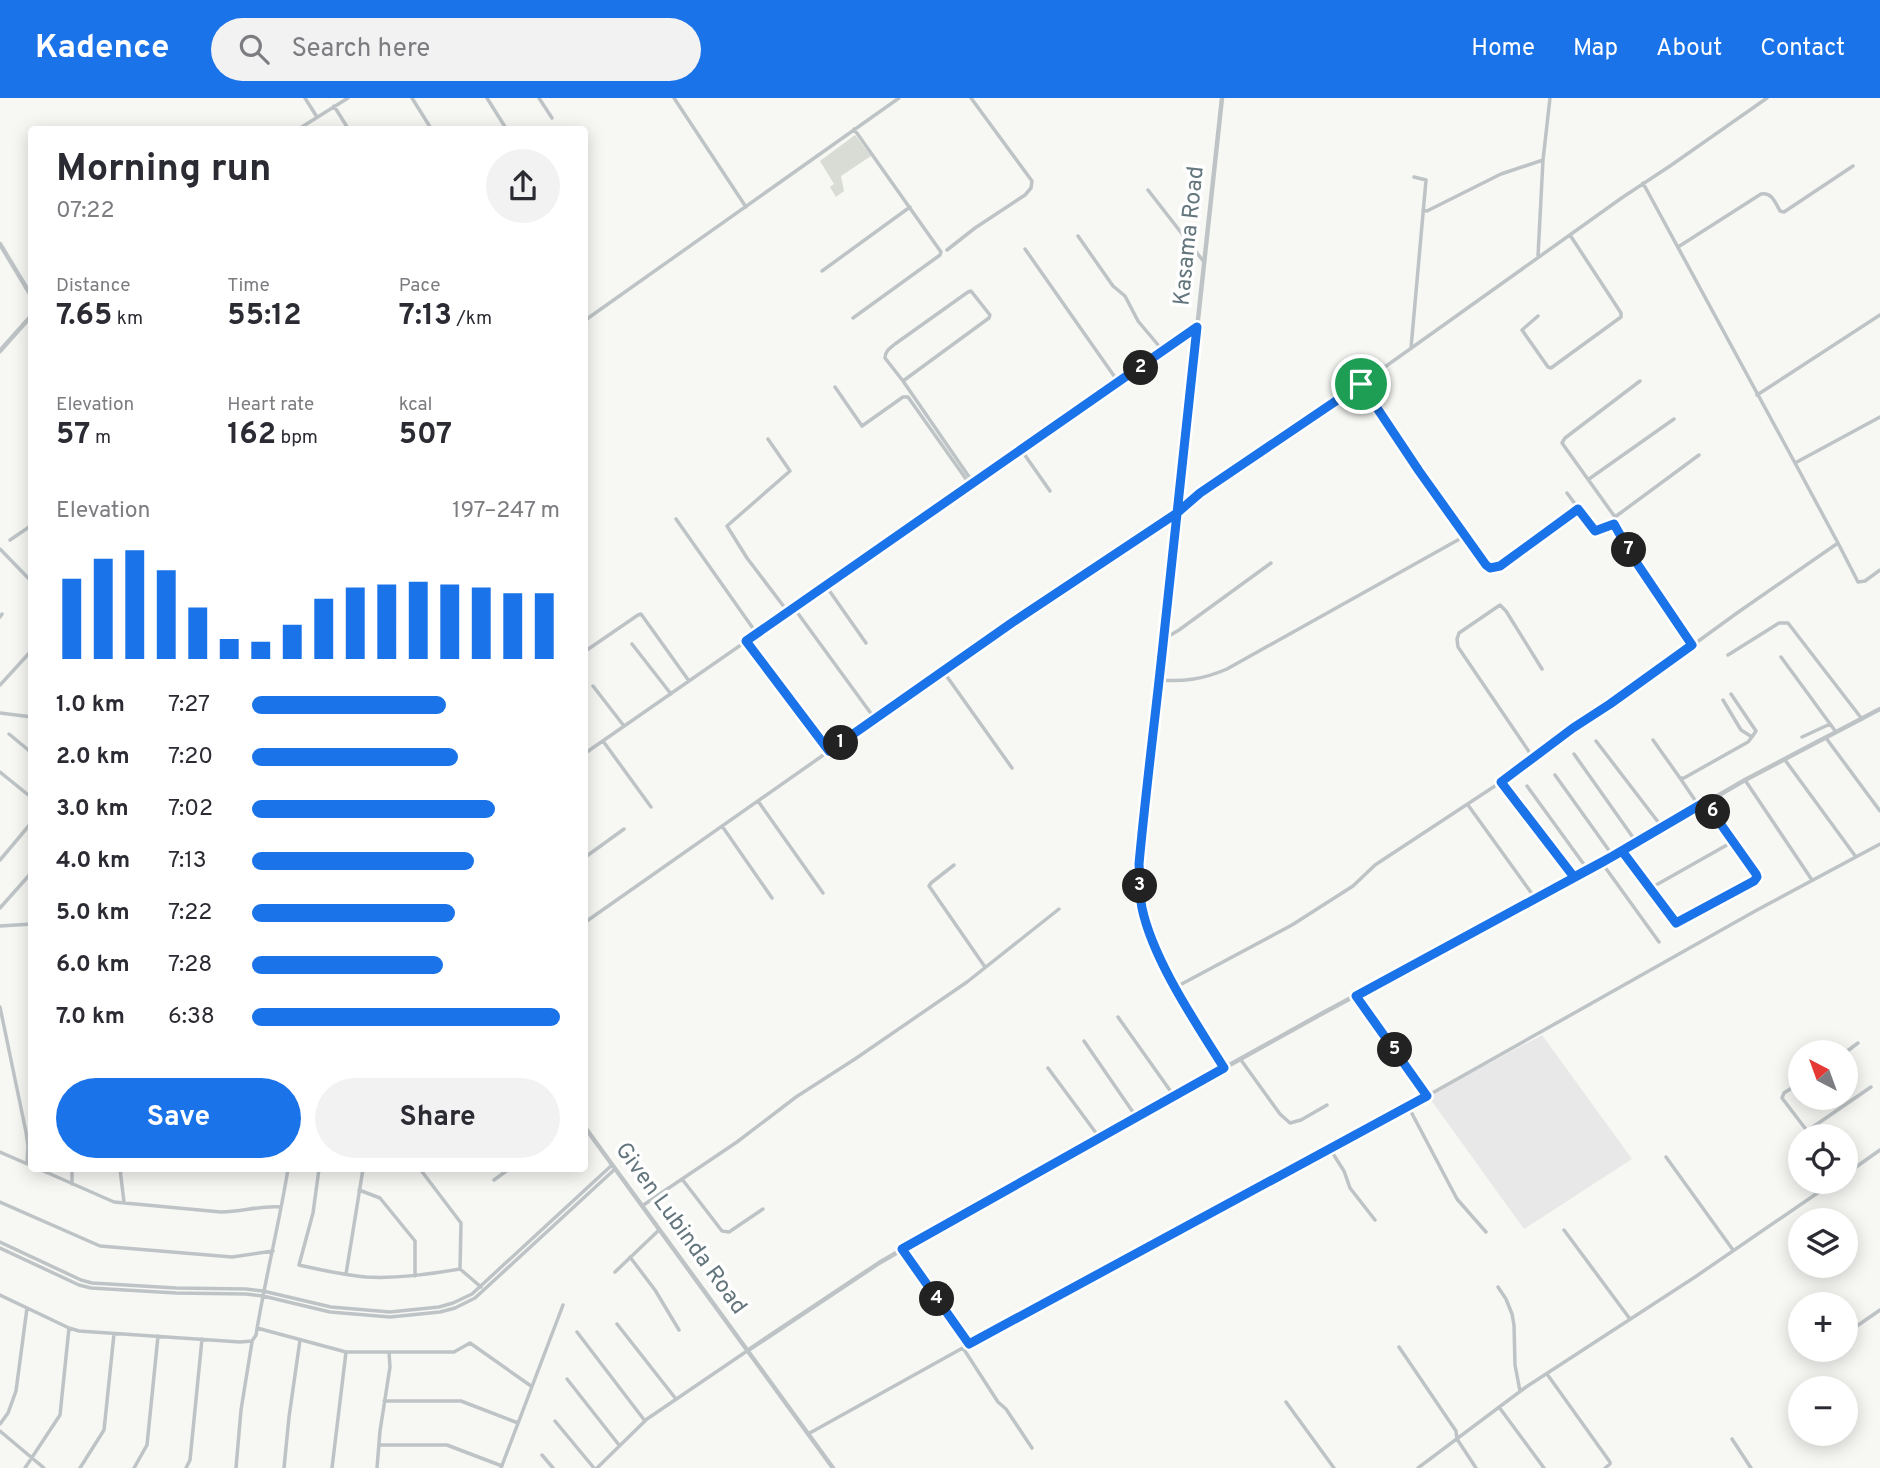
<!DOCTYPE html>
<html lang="en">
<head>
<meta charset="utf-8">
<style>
	body { margin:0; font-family:Overpass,sans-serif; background:#f2f2f3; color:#2b2b33; height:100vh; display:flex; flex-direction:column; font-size:26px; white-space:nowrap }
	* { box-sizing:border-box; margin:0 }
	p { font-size:23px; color:#7c7c81 }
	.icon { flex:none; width:38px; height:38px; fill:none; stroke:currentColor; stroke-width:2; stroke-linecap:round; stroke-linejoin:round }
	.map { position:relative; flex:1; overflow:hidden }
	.side { position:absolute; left:28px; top:28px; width:560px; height:1046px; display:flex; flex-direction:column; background:#fff; border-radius:7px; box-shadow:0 4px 18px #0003 }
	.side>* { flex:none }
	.needle { width:46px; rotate:319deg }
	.fabs { position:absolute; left:1788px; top:942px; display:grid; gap:14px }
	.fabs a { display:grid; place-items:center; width:70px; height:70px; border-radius:50%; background:#fff; box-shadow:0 4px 18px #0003; font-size:35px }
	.pin { position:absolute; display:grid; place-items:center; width:60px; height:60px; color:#fff; margin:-30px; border:4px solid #fff; border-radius:50%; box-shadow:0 2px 7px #0007 }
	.km { position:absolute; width:35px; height:35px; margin:-18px; border-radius:50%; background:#222; color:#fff; font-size:19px; line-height:35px; text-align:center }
	.round { display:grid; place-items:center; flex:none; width:74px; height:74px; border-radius:37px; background:#f2f2f3 }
	.summary { display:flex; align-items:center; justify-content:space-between; height:119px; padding:0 28px }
	h1 { font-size:38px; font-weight:700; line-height:52px }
	.figures { display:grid; grid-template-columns:repeat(3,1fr); gap:10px; height:119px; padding:7px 28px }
	.figures div { display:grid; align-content:center }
	.figures b { font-size:30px; font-weight:700 }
	.figures small { font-size:19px; font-weight:400 }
	.figures p { font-size:19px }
	.chart { height:196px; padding:14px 28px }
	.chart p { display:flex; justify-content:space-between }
	.chart svg { width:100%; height:126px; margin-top:7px; stroke:#1a73e8; stroke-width:6 }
	.action { display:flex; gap:14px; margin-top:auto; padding:14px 28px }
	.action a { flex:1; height:80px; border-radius:42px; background:#1a73e8; color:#fff; font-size:28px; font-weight:700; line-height:80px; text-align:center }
	.action a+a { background:#f2f2f3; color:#2b2b33 }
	ul { padding:0 28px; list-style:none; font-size:23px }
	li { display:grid; grid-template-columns:112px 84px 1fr; align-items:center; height:52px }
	li i { height:18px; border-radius:9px; background:#1a73e8 }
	header { display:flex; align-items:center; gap:42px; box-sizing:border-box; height:98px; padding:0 35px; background:#1a73e8; color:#fff }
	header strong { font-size:33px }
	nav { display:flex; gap:38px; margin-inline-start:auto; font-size:24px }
	.search { width:490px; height:63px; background:#f2f2f3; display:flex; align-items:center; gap:18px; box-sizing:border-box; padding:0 24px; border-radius:38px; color:#7c7c81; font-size:26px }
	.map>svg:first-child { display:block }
	.built { fill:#e8e8e8 }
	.green { fill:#d8dcd4 }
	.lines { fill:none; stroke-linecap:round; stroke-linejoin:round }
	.minor { stroke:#bec4c6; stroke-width:3.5 }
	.tertiary { stroke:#bec4c6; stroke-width:4.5 }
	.route-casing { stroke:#fff; stroke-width:14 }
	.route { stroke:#1a73e8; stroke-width:9 }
	.labels { text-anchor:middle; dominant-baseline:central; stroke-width:7; stroke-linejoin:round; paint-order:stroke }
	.street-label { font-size:23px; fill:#64767d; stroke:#fff }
</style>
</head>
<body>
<header>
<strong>Kadence</strong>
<div class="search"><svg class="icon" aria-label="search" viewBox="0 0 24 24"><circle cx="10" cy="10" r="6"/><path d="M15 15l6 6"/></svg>Search here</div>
<nav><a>Home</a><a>Map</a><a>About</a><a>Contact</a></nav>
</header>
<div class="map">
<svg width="1880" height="1370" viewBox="0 0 1880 1370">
	<rect width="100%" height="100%" fill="#f7f7f4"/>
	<path class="built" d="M1542 937 1632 1061 1524 1131 1428 998Z"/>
	<path class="green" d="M855 37 871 58 841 78 844 93 836 99 830 89 834 86 820 63Z"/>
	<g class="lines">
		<path class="minor" d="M305 0 317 19
			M412 0 432 32
			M487 0 507 32
			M539 0 552 20
			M674 0 746 109
			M334 8 349 32
			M297 32 348 0
			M1643 85 1795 365 1880 319
			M1148 92 1204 164
			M1423 112 1427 113 1501 76 1543 62
			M1078 138 1113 188 1125 198 1138 223 1164 254
			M1678 149 1761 96C1772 94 1775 104 1780 113L1784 114 1853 68
			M1025 151 1119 285
			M947 152 975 130 1025 97 1031 90 1032 83 971 0
			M1538 158 1543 62 1550 0
			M822 173 910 109
			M1538 218 1522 232 1548 269 1551 270 1621 219V215L1570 137
			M853 220 940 157 941 154 854 31
			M584 223 899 0
			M1411 250 1426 82 1414 79
			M903 283 989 220 990 217 971 193 968 194 895 246C890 250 885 253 885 260L903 283 974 386
			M1640 283 1565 340 1562 345 1615 419 1614 427 1632 458 1692 547
			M1361 286 1461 434 1491 470 1500 468 1578 411
			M835 289 862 328 903 299H908L971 388
			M1757 297 1880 217
			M768 341 790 373 727 428 747 460 788 514
			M1022 353 1050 393
			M1795 365 1838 445
			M1589 381 1674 321
			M1567 395 1595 433 1614 426
			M1615 419 1699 357
			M676 421 757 536
			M10 442 32 427
			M0 451 32 484
			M826 488 866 545
			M794 510 875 621
			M0 519 2 516
			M1164 541 1179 532 1271 465
			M746 543 829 653
			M632 546 671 596
			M584 554 638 517 641 516 689 583
			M1728 557 1779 525H1788L1862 621
			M1781 559 1836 634
			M943 573 1012 670
			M1159 582C1184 584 1204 581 1227 571L1465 438
			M0 587 32 552
			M593 588 624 628
			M1723 602 1741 632 1752 639 1756 633 1731 596
			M0 615 32 619
			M9 636 32 655
			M1802 639 1830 626
			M1826 640 1880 713
			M1653 642 1680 680H1684L1748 644 1752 639
			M603 643 651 709
			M1596 643 1662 729
			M584 656 1197 230
			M1574 656 1637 745
			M1534 661 1458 549 1457 541 1459 535 1500 507 1506 513 1542 571
			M1785 662 1856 759
			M0 674 32 700
			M1555 677 1613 758
			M1680 680 1699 708
			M1745 682 1812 782
			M1501 684 1574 779
			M1527 688 1588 772
			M758 703 823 795
			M1468 707 1535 800
			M722 728 772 800
			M1622 753 1676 825 1754 783 1757 779 1756 776 1706 705
			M584 760 624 731
			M0 762 32 724
			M1602 765 1659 844
			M954 767 931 785 929 788 985 869
			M1649 791 1734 743
			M0 810 32 774
			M584 825 1013 524 1177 415 1201 395 1361 286 1623 99 1670 68 1767 0
			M0 828 32 826
			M1176 889 1292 827 1353 788 1375 767 1504 682 1573 630 1653 576 1737 515 1838 445 1858 484 1865 483 1880 472
			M1356 898 1427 998
			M0 909 26 1034 28 1048 27 1065
			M1118 919 1174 998
			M1084 943 1137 1020
			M1846 954 1858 945
			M1241 962 1280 1016 1290 1025 1301 1022 1327 1007
			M1048 970 1099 1039
			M1801 984 1784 995 1782 1000 1811 1038
			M1408 1008 1457 1101 1486 1134
			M1807 1033 1871 989
			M1330 1051 1344 1073 1350 1090 1375 1122
			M0 1054 32 1068
			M1666 1059 1733 1152
			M39 1071 114 1104 221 1114C242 1114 261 1107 281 1109
			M72 1071V1086
			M120 1071 124 1104
			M319 1071 313 1115 299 1167C321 1172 343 1177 366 1179 397 1181 429 1176 460 1171
			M420 1071 461 1125 460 1171 481 1189
			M1846 1076 1880 1052
			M682 1081 722 1133 729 1134 763 1111
			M494 1082 509 1071
			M359 1092 380 1100 415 1143V1178
			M0 1104 100 1148 232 1159 273 1153
			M642 1108 737 1044 796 999 855 961 967 884 1059 811
			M1564 1132 1630 1221
			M0 1144 81 1182 92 1185 176 1190 246 1191 263 1193 331 1209 390 1214 439 1209 453 1205 472 1196 612 1067
			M0 1150 79 1187 91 1190 176 1195 246 1196 263 1198 330 1214 390 1219 440 1214 455 1210 475 1200 615 1071
			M903 1151 969 1246
			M630 1159 655 1192 679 1232
			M615 1174 659 1132
			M346 1176 363 1071
			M1498 1189 1506 1201 1512 1216 1514 1227 1515 1267 1520 1293
			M0 1197 69 1230 79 1233 240 1244 252 1243 256 1237C265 1181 279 1127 288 1071
			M617 1226 676 1301
			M257 1230 346 1254H454L470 1245 531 1288
			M1854 1230 1880 1212
			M577 1234 645 1323
			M1399 1249 1456 1333 1457 1341 1476 1370
			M963 1250 998 1304 1006 1311 1032 1350
			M1547 1276 1610 1364V1366L1605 1370
			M567 1281 619 1347
			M384 1303H461L518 1325
			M1286 1304 1334 1370
			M1499 1309 1544 1370
			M555 1323 594 1370
			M0 1326 8 1315 16 1293 27 1210
			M0 1333 44 1370
			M808 1336 1004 1227 1251 1095 1427 998 1757 812 1880 746
			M1732 1341 1751 1370
			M379 1347H447L502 1368
			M542 1357 553 1370
			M25 1370 60 1317 69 1230
			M80 1370 104 1332 114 1236
			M134 1370 147 1347 158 1238
			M186 1370 190 1362 202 1241
			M236 1370 241 1312 252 1244
			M284 1370 289 1319 300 1242
			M332 1370 346 1254
			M377 1370 380 1333 390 1269 389 1254
			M501 1370 563 1207
			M597 1370 647 1321 747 1253
			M1418 1370 1526 1289 1695 1179 1835 1083"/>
		<path class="tertiary" d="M1222 0 1139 766C1140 780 1139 795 1142 809 1154 863 1195 923 1224 970
			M0 146 32 199
			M0 253 32 217
			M584 1028 833 1370
			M747 1253 879 1165 992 1099 1323 915 1602 765 1745 682 1880 611"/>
	</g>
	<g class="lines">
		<defs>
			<path id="route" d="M1361 286 1200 395 1177 415 1013 524 829 653 746 543 1197 229C1186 332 1175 435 1164 537 1156 614 1146 690 1139 766 1140 780 1139 795 1142 810 1153 862 1196 925 1224 970L902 1151 969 1246 1427 998 1356 898 1601 765 1622 753 1676 825 1754 783 1757 779 1756 776 1705 704 1613 758 1574 779 1501 684 1573 630 1610 606 1692 547 1632 458 1614 426 1595 433 1578 411 1500 468 1490 470 1486 467 1419 373 1361 286"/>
		</defs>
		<use href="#route" class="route-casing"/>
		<use href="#route" class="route"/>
	</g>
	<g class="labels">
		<g class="street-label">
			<text transform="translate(1190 138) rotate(-84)">Kasama Road</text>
			<text transform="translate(680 1131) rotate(54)">Given Lubinda Road</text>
		</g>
	</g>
</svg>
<div class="fabs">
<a><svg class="needle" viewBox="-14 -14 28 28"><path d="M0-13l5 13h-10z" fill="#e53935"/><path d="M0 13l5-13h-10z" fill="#7c7c81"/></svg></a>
<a><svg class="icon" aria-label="locate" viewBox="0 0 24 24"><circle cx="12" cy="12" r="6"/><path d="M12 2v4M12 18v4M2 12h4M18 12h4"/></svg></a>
<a><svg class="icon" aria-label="layers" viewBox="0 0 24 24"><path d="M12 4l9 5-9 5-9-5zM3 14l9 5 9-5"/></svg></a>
<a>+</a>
<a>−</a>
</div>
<div class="pin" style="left:1361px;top:286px;background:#1e9e55"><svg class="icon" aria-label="arrive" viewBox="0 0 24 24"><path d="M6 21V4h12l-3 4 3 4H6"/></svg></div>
<b class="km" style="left:841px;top:645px">1</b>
<b class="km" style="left:1141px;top:270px">2</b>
<b class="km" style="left:1140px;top:788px">3</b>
<b class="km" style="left:937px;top:1201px">4</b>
<b class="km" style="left:1395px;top:952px">5</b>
<b class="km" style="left:1713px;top:714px">6</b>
<b class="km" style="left:1629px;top:452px">7</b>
<section class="side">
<div class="summary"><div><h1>Morning run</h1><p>07:22</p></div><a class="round"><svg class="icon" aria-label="share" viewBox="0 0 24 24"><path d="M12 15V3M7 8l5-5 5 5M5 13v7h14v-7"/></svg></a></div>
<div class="figures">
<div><p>Distance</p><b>7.65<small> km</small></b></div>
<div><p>Time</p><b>55:12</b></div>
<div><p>Pace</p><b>7:13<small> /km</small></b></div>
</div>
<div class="figures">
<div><p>Elevation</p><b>57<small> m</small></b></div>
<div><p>Heart rate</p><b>162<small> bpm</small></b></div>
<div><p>kcal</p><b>507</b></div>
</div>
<div class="chart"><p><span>Elevation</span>197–247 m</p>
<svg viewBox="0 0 160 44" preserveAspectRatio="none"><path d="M5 44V16M15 44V9M25 44V6M35 44V13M45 44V26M55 44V37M65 44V38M75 44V32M85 44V23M95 44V19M105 44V18M115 44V17M125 44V18M135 44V19M145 44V21M155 44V21"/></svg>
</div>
<ul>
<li><b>1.0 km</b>7:27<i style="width:63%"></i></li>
<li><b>2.0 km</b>7:20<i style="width:67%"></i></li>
<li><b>3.0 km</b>7:02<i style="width:79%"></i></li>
<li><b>4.0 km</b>7:13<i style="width:72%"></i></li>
<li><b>5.0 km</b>7:22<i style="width:66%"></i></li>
<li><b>6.0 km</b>7:28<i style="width:62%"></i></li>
<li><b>7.0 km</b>6:38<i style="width:100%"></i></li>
</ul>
<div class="action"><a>Save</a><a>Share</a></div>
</section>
</div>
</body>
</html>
